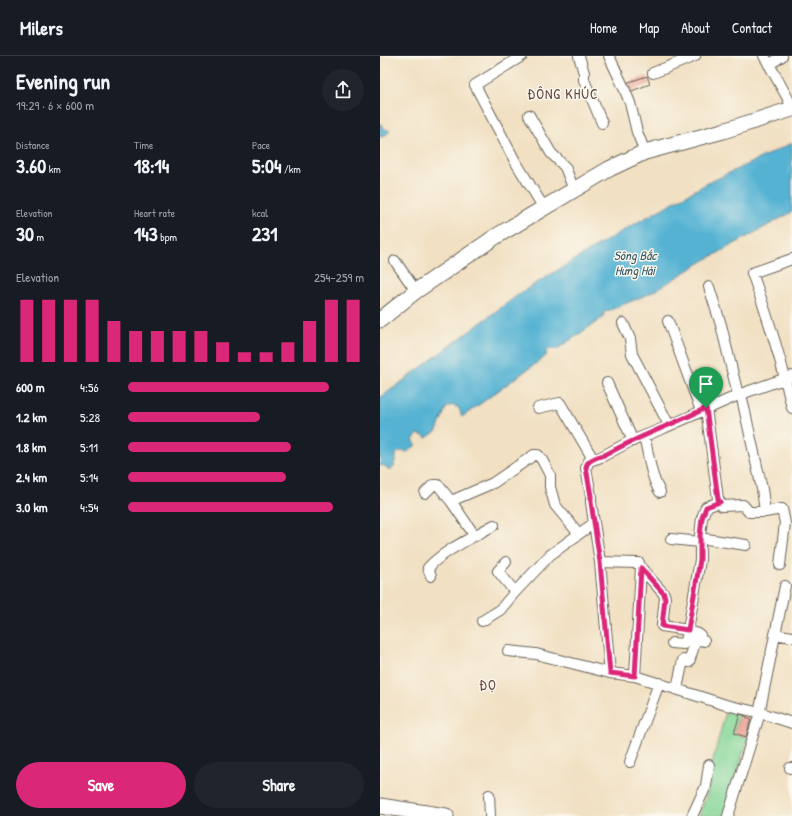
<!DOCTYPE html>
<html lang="en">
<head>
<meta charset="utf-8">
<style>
	body { margin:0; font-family:"Patrick Hand",sans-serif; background:#20242c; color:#f1f3f6; height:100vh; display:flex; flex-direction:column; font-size:15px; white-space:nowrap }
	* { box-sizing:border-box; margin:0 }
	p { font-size:13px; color:#9ea1a6 }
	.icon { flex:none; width:22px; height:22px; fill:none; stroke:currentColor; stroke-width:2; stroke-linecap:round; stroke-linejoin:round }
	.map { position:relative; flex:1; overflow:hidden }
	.side { display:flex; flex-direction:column; background:#171b24; width:380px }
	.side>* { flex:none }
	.pin { position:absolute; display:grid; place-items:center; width:34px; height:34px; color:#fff; margin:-41px -17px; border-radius:50% 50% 50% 0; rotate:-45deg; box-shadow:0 0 4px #0007 }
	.pin .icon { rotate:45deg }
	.round { display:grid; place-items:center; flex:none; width:42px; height:42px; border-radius:21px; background:#20242c }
	.head { display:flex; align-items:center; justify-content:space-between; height:68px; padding:0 16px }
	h1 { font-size:22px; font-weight:800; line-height:30px }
	.figures { display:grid; grid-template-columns:repeat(3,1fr); gap:6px; height:68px; padding:4px 16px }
	.figures div { display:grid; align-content:center }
	.figures b { font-size:20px; font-weight:800 }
	.figures small { font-size:11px; font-weight:400 }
	.figures p { font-size:11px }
	.chart { height:112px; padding:8px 16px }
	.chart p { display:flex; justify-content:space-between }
	.chart svg { width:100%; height:72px; margin-top:4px; stroke:#db2777; stroke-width:6 }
	.cta { display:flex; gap:8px; margin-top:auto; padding:8px 16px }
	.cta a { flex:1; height:46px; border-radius:24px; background:#db2777; color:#fff; font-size:16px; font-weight:800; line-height:46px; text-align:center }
	.cta a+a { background:#20242c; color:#f1f3f6 }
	ul { padding:0 16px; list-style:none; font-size:13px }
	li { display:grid; grid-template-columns:64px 48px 1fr; align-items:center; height:30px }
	li i { height:10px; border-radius:5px; background:#db2777 }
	header { display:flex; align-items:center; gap:24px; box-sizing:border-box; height:56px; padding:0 20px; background:#171b24; border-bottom:1px solid #363941 }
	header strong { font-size:19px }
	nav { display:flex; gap:22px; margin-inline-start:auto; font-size:14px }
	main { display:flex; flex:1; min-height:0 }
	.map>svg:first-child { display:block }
	.green { fill:#83d597; stroke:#50785a }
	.water { fill:#55b2d3; stroke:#386778 }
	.building { fill:#e69285 }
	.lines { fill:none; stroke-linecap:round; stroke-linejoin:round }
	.street-casing { stroke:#676156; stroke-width:12 }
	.secondary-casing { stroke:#676156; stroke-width:17 }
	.street { stroke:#fff; stroke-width:10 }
	.secondary { stroke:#fff; stroke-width:15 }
	.route-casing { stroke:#fff; stroke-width:8 }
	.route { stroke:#db2777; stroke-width:5 }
	.labels { text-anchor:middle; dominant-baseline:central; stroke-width:3; stroke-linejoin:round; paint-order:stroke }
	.water-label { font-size:13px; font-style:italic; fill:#335865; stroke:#fbf7ec }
	.quarter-label { font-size:14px; letter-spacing:1px; fill:#634541; stroke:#fbf7ec }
</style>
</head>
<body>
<header>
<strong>Milers</strong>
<nav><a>Home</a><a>Map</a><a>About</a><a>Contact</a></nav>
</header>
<main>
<section class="side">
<div class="head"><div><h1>Evening run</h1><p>19:29 · 6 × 600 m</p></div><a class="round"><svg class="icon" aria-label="share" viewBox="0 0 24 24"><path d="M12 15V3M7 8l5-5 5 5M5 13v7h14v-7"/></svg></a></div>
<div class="figures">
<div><p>Distance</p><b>3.60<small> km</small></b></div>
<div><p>Time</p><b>18:14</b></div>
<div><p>Pace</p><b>5:04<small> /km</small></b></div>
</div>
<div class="figures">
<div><p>Elevation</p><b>30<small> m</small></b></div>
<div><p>Heart rate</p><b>143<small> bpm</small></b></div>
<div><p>kcal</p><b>231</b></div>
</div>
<div class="chart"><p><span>Elevation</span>254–259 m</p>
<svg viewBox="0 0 160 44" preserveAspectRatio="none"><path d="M5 44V6M15 44V6M25 44V6M35 44V6M45 44V19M55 44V25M65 44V25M75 44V25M85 44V25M95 44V32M105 44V38M115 44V38M125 44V32M135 44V19M145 44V6M155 44V6"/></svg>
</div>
<ul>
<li><b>600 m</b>4:56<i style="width:85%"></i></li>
<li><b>1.2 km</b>5:28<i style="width:56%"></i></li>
<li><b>1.8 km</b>5:11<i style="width:69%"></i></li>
<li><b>2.4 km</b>5:14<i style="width:67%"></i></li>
<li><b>3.0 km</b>4:54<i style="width:87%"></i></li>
</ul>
<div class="cta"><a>Save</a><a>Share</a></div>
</section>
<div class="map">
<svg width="412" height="760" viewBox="0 0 412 760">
	<rect width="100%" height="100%" fill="#fbf7ec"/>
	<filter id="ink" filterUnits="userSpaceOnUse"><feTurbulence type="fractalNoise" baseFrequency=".025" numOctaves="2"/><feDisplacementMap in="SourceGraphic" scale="8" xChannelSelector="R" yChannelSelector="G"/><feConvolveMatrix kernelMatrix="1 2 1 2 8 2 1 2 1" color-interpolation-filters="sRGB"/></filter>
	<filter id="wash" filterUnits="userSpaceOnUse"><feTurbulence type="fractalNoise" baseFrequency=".012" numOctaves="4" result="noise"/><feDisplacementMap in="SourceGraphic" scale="16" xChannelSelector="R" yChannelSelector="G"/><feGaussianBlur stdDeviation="0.9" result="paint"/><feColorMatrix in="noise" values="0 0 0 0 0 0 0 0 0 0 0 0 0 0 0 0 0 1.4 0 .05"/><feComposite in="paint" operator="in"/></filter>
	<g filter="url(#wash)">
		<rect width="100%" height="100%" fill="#f1e0c2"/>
		<path class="green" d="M346 655 359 659 354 677 365 681 366 660 371 662 373 666 344 760H319L330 729 331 711Z"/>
		<path class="water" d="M0 67 3 72 10 75 5 80 0 81Z
			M412 87V156L320 207 271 237 223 257 224 261 177 293H167L166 300 82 361 79 352 72 349 66 352 57 375 46 382 44 380 38 378 33 384 36 389 27 396C23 395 20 394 16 398V405L13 407 15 410 10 414 3 409 0 410V342L142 236 242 175 326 128Z"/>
		<g id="blocks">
			<path class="building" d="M267 20 270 28 249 36 246 27Z
				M360 658 366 660V661L371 663 366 681 354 677Z"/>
		</g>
	</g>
	<g filter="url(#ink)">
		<use href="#blocks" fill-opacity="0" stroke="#676156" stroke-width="1"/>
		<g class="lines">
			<defs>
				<path id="street" d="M142 0 95 29 135 105 164 152
					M199 0 204 17V24L222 67
					M229 0 244 32 250 47 257 76 265 96
					M384 0 390 10 412 50
					M389 9 402 0
					M273 17 315 0
					M149 59 171 97 185 111 194 134
					M412 203 372 217C388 261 402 306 412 352
					M15 205 36 235
					M329 231 341 269 358 339
					M288 265 321 355
					M243 267 250 283 252 298 289 369
					M227 327 253 385
					M158 352 180 347 213 403
					M326 352 338 443 342 450 363 449 369 456H385L382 433 361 338
					M264 380C269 399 270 419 280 436
					M45 437 53 429H58L71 445
					M385 456 402 453 405 467 400 509
					M214 467 220 506 230 617
					M95 480 71 445 113 427 154 399H158L162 404 170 419V431L175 449 199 478
					M320 482 366 489
					M291 483 320 486
					M126 506 118 515 135 536
					M220 506 257 507H259L261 512 255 620
					M261 512 284 538 285 542 282 570 308 574 306 586 304 588 292 587
					M51 520 48 512C61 496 95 480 114 469
					M102 565 120 554 135 536 170 499 214 467 211 446V440L206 412 209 405 221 401 249 386 284 372 361 338 412 320
					M395 578 412 581
					M320 579C316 576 312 577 308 574L320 504V480L322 462 326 451 340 446
					M128 595 156 598 230 617 255 620 346 649 372 655
					M297 633 303 604 309 606 316 583 324 585
					M380 653 405 530
					M381 657 412 667
					M250 706 279 627
					M410 712H412
					M109 739 110 760
					M312 760 326 730 329 709
					M348 760 379 660"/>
				<path id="secondary" d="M0 264 36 235 115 181 229 113 265 96 343 75 412 53
					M0 750 66 760"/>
			</defs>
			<use href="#street" class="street-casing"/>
			<use href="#secondary" class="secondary-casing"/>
			<use href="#street" class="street"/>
			<use href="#secondary" class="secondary"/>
		</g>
	</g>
	<g class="lines" filter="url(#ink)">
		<defs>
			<path id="route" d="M326 352 338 443 340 446 326 451 322 462 320 480V504L308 574 282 570 285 542 284 538 261 512 255 620 230 617 220 506 211 446V440L206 412C206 409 207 407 210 405 215 401 222 400 227 398 259 380 294 368 326 352Z"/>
		</defs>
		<use href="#route" class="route-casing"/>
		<use href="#route" class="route"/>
	</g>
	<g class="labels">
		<g class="water-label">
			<text x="255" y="199">Sông Bắc<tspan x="255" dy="15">Hưng Hải</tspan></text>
		</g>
		<g class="quarter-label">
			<text x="183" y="37">ĐÔNG KHÚC</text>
			<text x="108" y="628">ĐỌ</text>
		</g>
	</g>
</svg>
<div class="pin" style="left:326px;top:352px;background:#1e9e55"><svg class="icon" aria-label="arrive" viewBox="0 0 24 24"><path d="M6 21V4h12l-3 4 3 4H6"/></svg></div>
</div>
</main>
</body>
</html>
